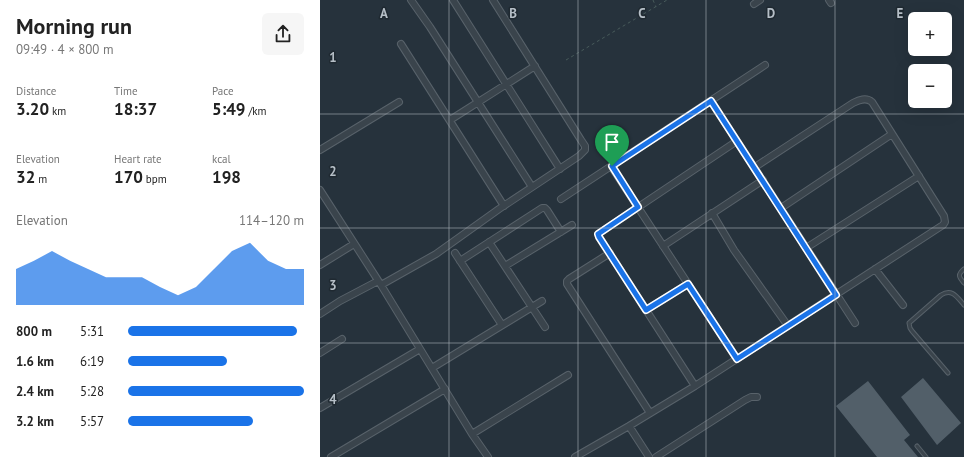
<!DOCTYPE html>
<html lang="en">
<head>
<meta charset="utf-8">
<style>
	body { margin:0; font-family:"PT Sans",sans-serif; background:#f6f6f6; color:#222; height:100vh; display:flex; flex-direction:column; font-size:15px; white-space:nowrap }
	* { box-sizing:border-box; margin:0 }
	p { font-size:13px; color:#767676 }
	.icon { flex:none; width:22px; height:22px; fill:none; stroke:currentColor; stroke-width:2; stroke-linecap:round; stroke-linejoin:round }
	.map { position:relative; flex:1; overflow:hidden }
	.side { display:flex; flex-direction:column; background:#fff; width:320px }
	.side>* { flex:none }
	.buttons { position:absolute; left:588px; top:12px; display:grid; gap:8px }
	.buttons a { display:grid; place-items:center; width:44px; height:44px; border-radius:6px; background:#fff; box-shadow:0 4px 16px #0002; font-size:20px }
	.pin { position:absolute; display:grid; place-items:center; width:34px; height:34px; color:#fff; margin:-41px -17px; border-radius:50% 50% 50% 0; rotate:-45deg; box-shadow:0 0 4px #0007 }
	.pin .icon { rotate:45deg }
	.round { display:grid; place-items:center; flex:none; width:42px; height:42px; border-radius:6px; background:#f6f6f6 }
	.overview { display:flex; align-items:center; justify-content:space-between; height:68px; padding:0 16px }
	h1 { font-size:22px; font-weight:600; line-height:30px }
	.figures { display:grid; grid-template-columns:repeat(3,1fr); gap:6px; height:68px; padding:4px 16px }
	.figures div { display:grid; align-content:center }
	.figures b { font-size:17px; font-weight:600 }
	.figures small { font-size:11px; font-weight:400 }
	.figures p { font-size:11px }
	.chart { height:112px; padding:8px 16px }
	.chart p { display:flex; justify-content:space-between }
	.chart svg { width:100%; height:72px; margin-top:4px; fill:#1a73e8; opacity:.7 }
	ul { padding:0 16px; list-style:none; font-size:13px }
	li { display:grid; grid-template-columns:64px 48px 1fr; align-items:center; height:30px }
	li i { height:10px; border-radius:5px; background:#1a73e8 }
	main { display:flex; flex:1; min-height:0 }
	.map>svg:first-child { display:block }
	.building { fill:#525f69 }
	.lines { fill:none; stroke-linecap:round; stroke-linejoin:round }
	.service-casing { stroke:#58626a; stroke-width:5 }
	.minor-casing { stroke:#58626a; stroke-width:8 }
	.path { stroke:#485b5b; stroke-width:1; stroke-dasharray:3 3; stroke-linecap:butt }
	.service { stroke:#3a444c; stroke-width:3 }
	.minor { stroke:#3a444c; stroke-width:6 }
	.route-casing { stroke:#fff; stroke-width:8 }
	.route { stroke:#1a73e8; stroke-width:5 }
	.grid { fill:none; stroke:#b6bfc7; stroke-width:1; stroke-opacity:0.55 }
	.grid-label { font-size:13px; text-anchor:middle; font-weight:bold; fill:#b6bfc7; stroke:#1f2931; stroke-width:3; stroke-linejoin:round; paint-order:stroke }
</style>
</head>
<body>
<main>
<section class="side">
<div class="overview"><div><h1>Morning run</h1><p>09:49 · 4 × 800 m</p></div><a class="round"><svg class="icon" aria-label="share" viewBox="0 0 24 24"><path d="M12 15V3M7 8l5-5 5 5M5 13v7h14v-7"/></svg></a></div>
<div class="figures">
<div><p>Distance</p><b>3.20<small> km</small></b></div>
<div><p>Time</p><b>18:37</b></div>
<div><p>Pace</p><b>5:49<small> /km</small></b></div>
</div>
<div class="figures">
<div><p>Elevation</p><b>32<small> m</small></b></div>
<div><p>Heart rate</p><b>170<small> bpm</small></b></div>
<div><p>kcal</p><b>198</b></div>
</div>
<div class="chart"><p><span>Elevation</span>114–120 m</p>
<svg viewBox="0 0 160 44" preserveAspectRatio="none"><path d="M0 44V22L10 17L20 11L30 17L40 22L50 27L60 27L70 27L80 33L90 38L100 33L110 22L120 11L130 6L140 17L150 22L160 22V44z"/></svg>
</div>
<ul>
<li><b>800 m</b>5:31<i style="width:96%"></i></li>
<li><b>1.6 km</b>6:19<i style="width:56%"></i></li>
<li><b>2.4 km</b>5:28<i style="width:100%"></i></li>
<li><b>3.2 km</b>5:57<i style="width:71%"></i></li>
</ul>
</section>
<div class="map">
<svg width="644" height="457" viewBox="0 0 644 457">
	<rect width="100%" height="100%" fill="#26323c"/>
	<path class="building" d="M603 378 641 423 617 445 581 397Z
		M548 381 590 435 584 440 598 457H557L516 406Z"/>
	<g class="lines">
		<defs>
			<path id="service" d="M644 269C637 275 639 277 644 283
				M628 373 592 331 590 328 589 323 621 295C632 288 637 297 644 305
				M597 446 606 457"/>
			<path id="minor" d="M91 0 110 27 212 187
				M133 0 240 169
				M509 0 511 3
				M434 4 440 0
				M81 44 184 206
				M391 101 535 323
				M130 120 215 66
				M0 150 79 102
				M291 166 417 359
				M0 190 61 285 152 434 168 457
				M241 199 445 65
				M461 208 572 134
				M392 213 414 250 468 326
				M169 242 225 327
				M343 246 443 180
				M486 248 599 176
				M135 253 182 325
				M290 253 249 279 247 281V284L330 413
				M140 261 222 208H225L227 210 241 232
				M0 265 34 244
				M185 266 252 225
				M555 269 583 305
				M61 285 116 254 179 209 259 156 265 150V146L261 140 173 0
				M326 310 368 284
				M0 314 20 301 58 281
				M0 353 22 339
				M112 368 222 301
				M375 386 279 237 278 234 417 141
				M0 408 100 349
				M309 426 329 457
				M152 434 248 375
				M11 457 125 389
				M255 457 309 426 375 386 623 225 625 222 624 216 552 102C546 97 539 100 533 103L435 167
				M336 457 425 400 431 397H437"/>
		</defs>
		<use href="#service" class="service-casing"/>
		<use href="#minor" class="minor-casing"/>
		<path class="path" d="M333 0 336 7
			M246 60 347 0"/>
		<use href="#service" class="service"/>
		<use href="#minor" class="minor"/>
	</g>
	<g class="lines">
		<defs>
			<path id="route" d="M391 101 516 295 417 359 368 284 326 310 279 237 278 234 318 207 292 166Z"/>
		</defs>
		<use href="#route" class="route-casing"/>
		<use href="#route" class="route"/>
	</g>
	<path class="grid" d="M129 0V457M258 0V457M386 0V457M515 0V457M0 114H644M0 228H644M0 343H644"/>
	<g class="grid-label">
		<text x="64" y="18">A</text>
		<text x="193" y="18">B</text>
		<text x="322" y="18">C</text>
		<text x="451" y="18">D</text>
		<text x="580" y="18">E</text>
		<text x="13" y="62">1</text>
		<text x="13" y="176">2</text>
		<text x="13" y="290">3</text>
		<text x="13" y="404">4</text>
	</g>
</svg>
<div class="buttons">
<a>+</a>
<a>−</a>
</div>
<div class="pin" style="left:292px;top:166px;background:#1e9e55"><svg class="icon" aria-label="arrive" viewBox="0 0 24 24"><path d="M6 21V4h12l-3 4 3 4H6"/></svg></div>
</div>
</main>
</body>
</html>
